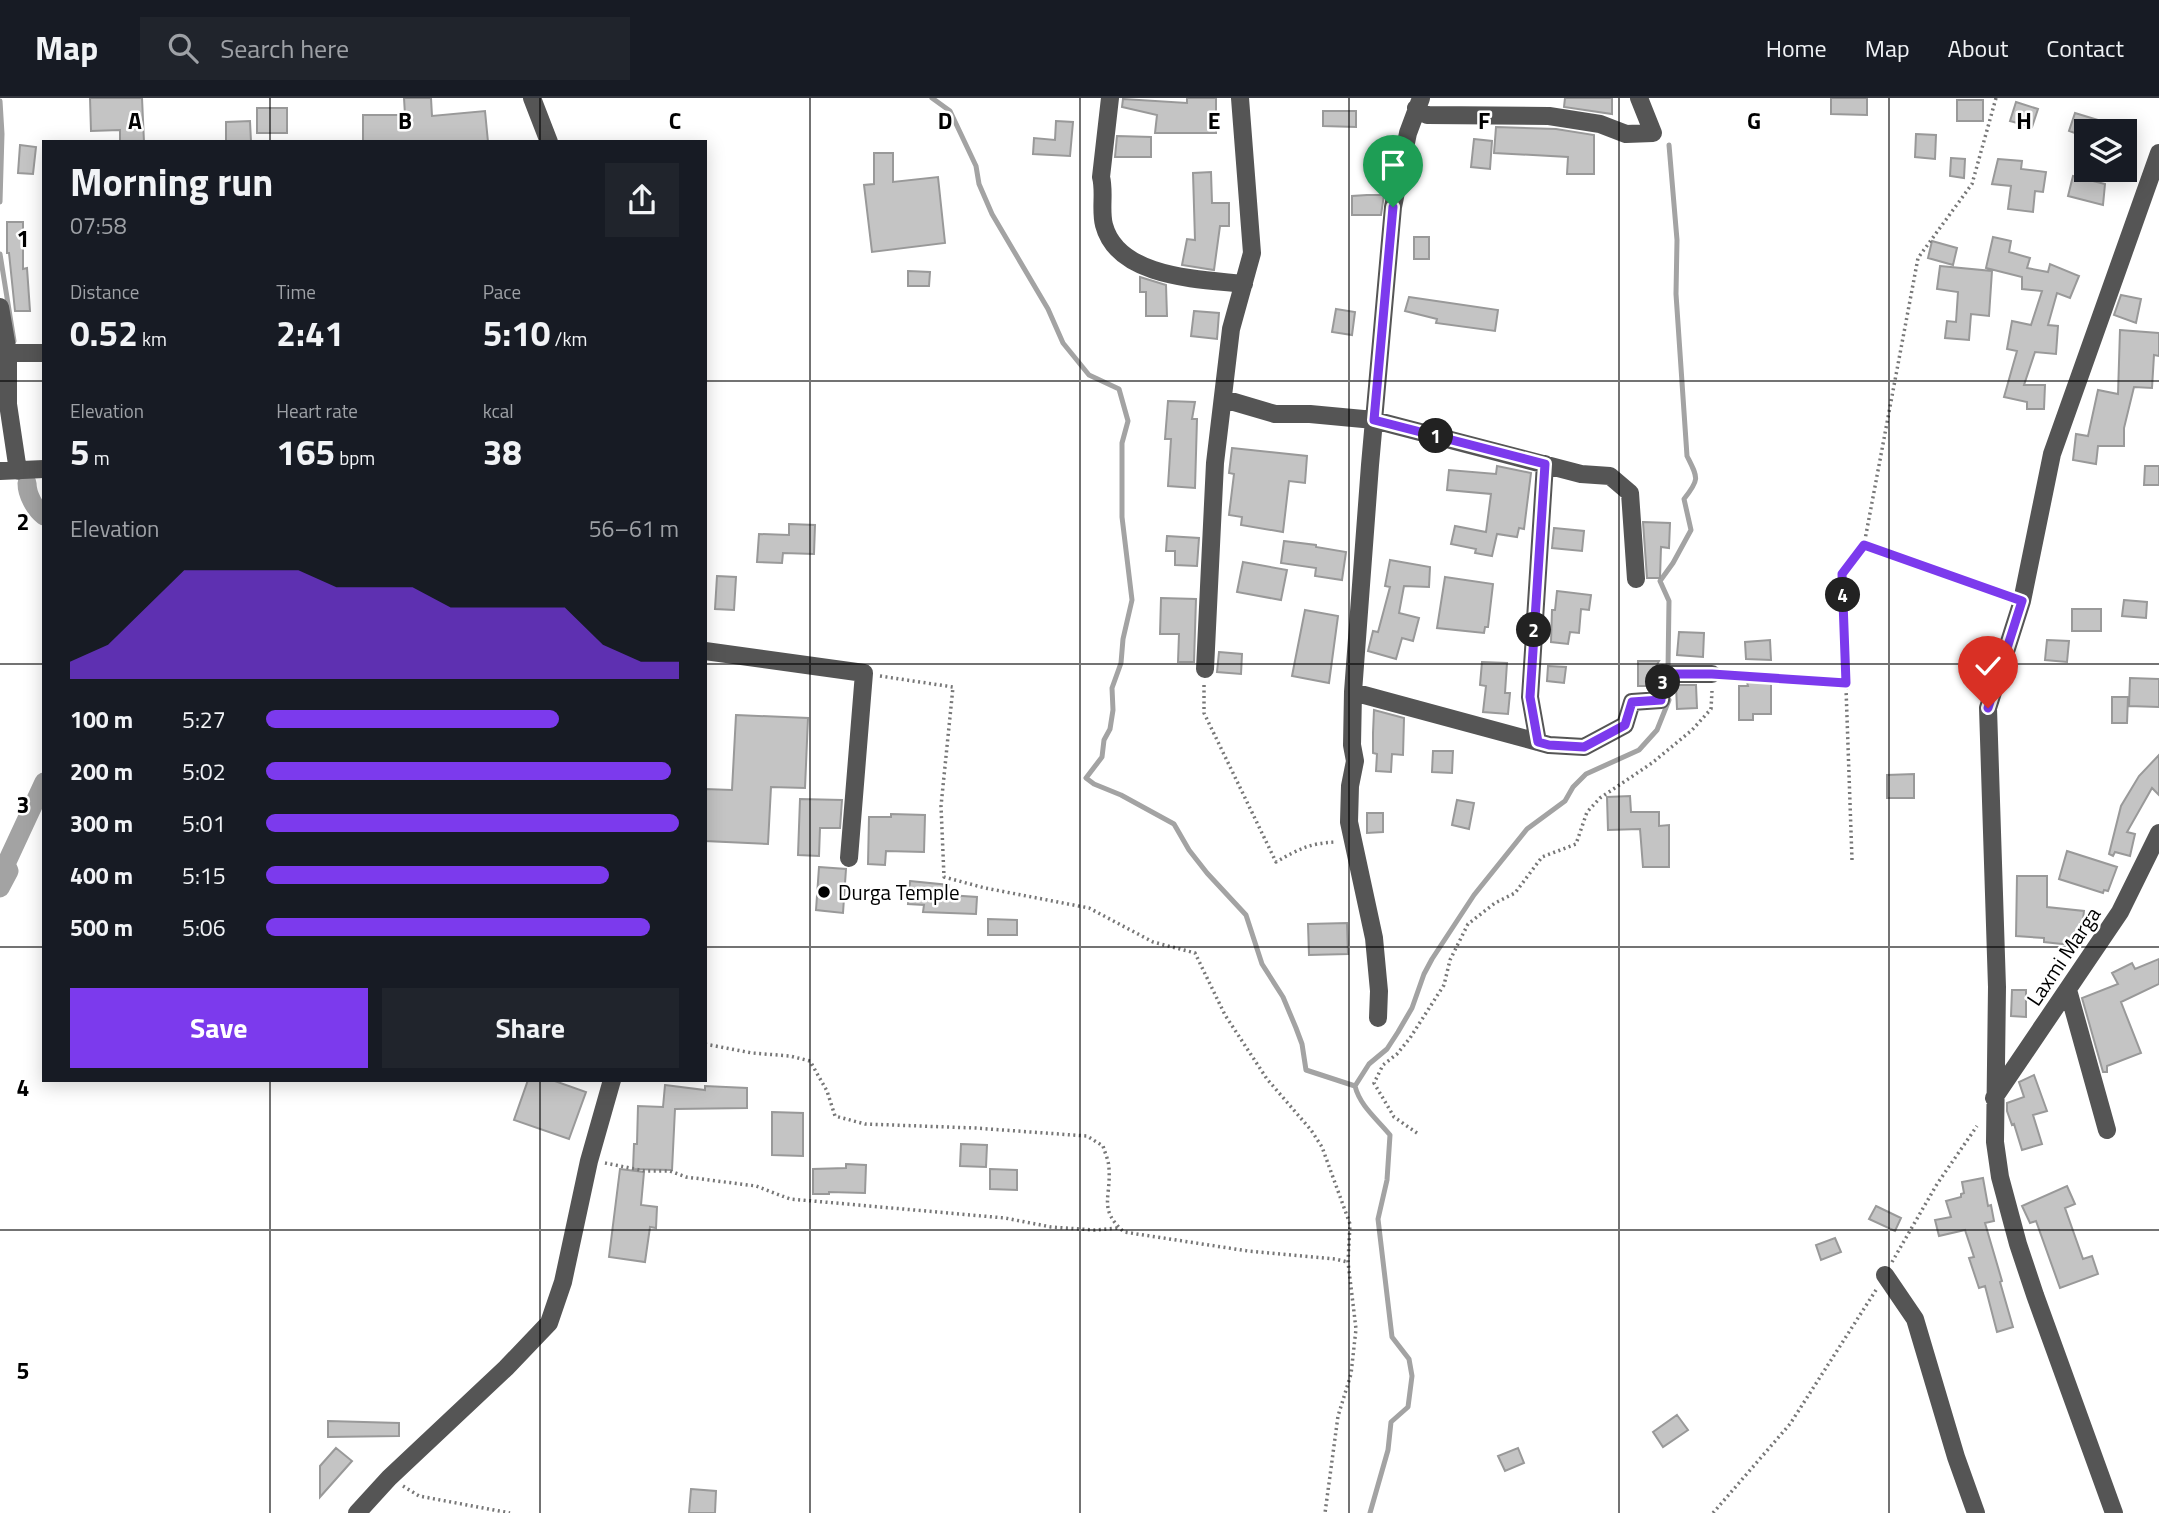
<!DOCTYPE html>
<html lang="en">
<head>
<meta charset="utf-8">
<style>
	body { margin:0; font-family:"Titillium Web",sans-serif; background:#20242c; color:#f1f3f6; height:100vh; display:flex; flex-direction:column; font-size:26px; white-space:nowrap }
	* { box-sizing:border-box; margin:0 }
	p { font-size:23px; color:#9ea1a6 }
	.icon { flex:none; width:38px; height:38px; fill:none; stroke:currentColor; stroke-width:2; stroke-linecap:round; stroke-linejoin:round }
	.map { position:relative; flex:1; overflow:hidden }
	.details { position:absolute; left:42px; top:42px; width:665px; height:942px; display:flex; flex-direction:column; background:#171b24; border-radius:0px; box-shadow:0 4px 18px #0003 }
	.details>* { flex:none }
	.tools { position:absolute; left:2074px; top:21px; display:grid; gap:14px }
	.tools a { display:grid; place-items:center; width:63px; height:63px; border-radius:0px; background:#171b24; box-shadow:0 4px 18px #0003; font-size:35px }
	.pin { position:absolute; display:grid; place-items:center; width:60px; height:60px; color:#fff; margin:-72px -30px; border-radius:50% 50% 50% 0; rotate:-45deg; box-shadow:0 0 7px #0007 }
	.pin .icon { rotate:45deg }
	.km { position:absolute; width:35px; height:35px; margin:-18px; border-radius:50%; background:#222; color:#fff; font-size:19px; line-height:35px; text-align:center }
	.round { display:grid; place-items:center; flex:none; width:74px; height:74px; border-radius:0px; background:#20242c }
	.headline { display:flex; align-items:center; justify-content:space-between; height:119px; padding:0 28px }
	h1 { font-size:38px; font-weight:700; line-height:52px }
	.figures { display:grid; grid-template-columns:repeat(3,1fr); gap:10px; height:119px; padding:7px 28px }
	.figures div { display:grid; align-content:center }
	.figures b { font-size:35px; font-weight:700 }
	.figures small { font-size:19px; font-weight:400 }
	.figures p { font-size:19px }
	.chart { height:196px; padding:14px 28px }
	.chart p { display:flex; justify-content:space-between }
	.chart svg { width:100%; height:126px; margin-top:7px; fill:#7c3aed; opacity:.7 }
	.cta { display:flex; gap:14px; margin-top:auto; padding:14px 28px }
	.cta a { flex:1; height:80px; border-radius:0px; background:#7c3aed; color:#fff; font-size:28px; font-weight:700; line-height:80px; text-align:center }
	.cta a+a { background:#20242c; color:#f1f3f6 }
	ul { padding:0 28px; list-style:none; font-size:23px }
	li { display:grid; grid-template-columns:112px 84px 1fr; align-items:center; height:52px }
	li i { height:18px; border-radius:9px; background:#7c3aed }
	header { display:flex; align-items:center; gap:42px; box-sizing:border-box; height:98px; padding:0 35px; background:#171b24; border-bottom:2px solid #363941 }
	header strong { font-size:33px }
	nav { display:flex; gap:38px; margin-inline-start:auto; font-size:24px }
	.search { width:490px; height:63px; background:#20242c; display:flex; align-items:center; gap:18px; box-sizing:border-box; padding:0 24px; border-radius:0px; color:#9ea1a6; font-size:26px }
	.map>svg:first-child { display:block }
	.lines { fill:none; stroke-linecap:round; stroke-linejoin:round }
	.stream { stroke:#a3a3a3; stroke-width:5 }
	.canal { stroke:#a3a3a3; stroke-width:19 }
	.building { fill:#c4c4c4; stroke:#999; stroke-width:2 }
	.path { stroke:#777; stroke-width:3.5; stroke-dasharray:2 3.5; stroke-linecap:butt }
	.minor { stroke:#555; stroke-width:18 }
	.route-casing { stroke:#fff; stroke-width:14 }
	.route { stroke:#7c3aed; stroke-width:9 }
	.grid { fill:none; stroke:#000; stroke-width:2; stroke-opacity:0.55 }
	.poi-dot { fill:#000; stroke:#fff; stroke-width:2.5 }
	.labels { text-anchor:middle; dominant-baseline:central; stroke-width:5; stroke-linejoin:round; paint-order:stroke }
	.poi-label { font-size:21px; fill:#000; stroke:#fff; text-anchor:start }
	.street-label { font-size:21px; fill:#000; stroke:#fff }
	.grid-label { font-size:23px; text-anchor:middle; font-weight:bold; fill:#000; stroke:#fff; stroke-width:5; stroke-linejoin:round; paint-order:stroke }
</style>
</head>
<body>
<header>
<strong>Map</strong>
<div class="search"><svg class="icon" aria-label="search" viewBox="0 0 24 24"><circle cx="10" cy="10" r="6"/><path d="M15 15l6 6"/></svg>Search here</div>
<nav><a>Home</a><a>Map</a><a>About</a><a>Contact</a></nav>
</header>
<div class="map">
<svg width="2159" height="1415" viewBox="0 0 2159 1415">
	<rect width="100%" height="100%" fill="#fff"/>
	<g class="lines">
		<path class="stream" d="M932 0 950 13 976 68 979 86 992 116 1048 211 1063 245 1089 277 1119 291 1128 323 1122 345V419L1132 502 1123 541 1121 565 1112 590 1113 612 1110 631 1104 642 1102 659 1086 680 1094 686 1121 697 1174 726 1189 752 1207 775 1246 817 1262 866 1283 899 1296 930 1302 946 1306 972 1355 988C1360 1008 1377 1021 1390 1037L1387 1082 1378 1121 1392 1239 1409 1261 1412 1278 1408 1309 1391 1324 1388 1352 1370 1415
			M0 3 2 36 0 104
			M0 156 14 243
			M1668 571 1669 503 1660 483 1673 465 1691 432 1684 401C1700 381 1698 380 1687 358L1676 196 1677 142 1669 47
			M1355 988 1369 966 1387 951 1398 934 1412 910 1424 876 1432 861 1474 797 1527 731 1565 703 1573 689 1586 676 1639 652 1657 632 1669 602"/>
		<path class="canal" d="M27 385C27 397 35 411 44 418
			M0 790 9 773 6 766 44 684"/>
	</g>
	<path class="building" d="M90 0H142L144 44H120V32L91 33Z
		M404 0H431L432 18 485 13 488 44H363V17H405Z
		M1187 0H1216V35H1155L1157 17 1122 9 1123 1 1187 5Z
		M1565 0H1612V16L1564 9Z
		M1831 0H1867V17L1831 16Z
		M1957 2H1983V23H1957Z
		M2016 4 2038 11 2032 29 2010 23Z
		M257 10H287V35H257Z
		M1323 13H1356V29L1323 28Z
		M2075 15 2124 30 2123 33H2086V39L2069 33Z
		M250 23 251 44H226V24Z
		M1056 23 1073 24 1070 58 1033 56 1034 40 1055 42Z
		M1496 29 1556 31 1594 37V76H1567L1568 59 1494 55Z
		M1916 36 1936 37 1935 61 1915 59Z
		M1117 38 1151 39V59H1115Z
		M1474 41 1492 43 1490 71 1471 69Z
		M20 47 36 49 33 76 18 75Z
		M874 55H893V84L938 79 945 145 872 154 864 87 874 86Z
		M1951 60 1965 61 1964 80 1950 78Z
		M1998 61 2022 63 2021 71 2046 74 2043 94 2035 93 2033 114 2008 111 2011 88 1992 86Z
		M1211 74 1212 105H1229V128H1220L1214 172 1182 167 1187 141 1195 142 1193 75Z
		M2073 78 2105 86 2103 107 2068 98Z
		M1367 97H1384L1381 117H1352V98Z
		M7 124H23V171L27 170 30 213H15L9 155H7Z
		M1414 139H1429V161H1414Z
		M1993 139 2011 143 2009 154 2030 160 2027 170 2048 174 2050 166 2079 178 2070 200 2057 195 2048 227 2058 228 2056 256 2035 254 2024 287H2045L2044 311H2027V304L2004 299 2017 253 2007 251 2012 223 2031 227 2042 193 2022 191V179L1986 170Z
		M1932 143 1957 150 1953 167 1928 160Z
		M1940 168 1992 173 1989 218 1971 216 1969 242 1945 240 1947 223 1956 224 1958 194 1937 191Z
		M908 173 930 174 929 188H908Z
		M1140 179 1166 187 1167 218H1146V194H1140Z
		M2121 197 2141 201 2136 225 2114 217Z
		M1409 199 1498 212 1495 233 1436 225 1437 221 1405 213Z
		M1336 211 1355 214 1352 237 1332 234Z
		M1194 213 1219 215 1217 241 1191 238Z
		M2120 232 2159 235V258L2154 257 2152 290 2134 289 2124 330V348H2098L2096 366 2073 362 2076 336 2088 338 2098 292 2118 296Z
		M1168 303 1195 304 1192 321H1197L1195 390 1168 388 1171 341H1165Z
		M1232 350 1307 358 1305 385 1289 383 1283 434 1241 427 1242 419 1229 417 1234 376 1229 375Z
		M1497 368 1531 375 1524 431 1519 430 1517 439 1497 436 1492 458 1475 455 1476 451 1451 446 1455 428 1486 434 1491 396 1447 392 1449 372 1496 376Z
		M2145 368H2159V387H2144Z
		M1643 424 1670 425 1669 450 1661 449 1660 480H1647Z
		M789 426 815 427 814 456 783 455 782 465 757 464 759 436 789 437Z
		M1554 430 1584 433 1582 453 1552 450Z
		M1167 438 1199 440 1197 468 1175 467V453H1166Z
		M1284 443 1316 447V449L1346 454 1342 482 1315 478 1316 470 1281 465Z
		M1390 462 1430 469 1429 489 1404 488 1399 515 1419 520 1413 543 1402 540 1396 561 1368 553 1373 533 1378 534 1390 489 1385 488Z
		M1243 464 1287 472 1281 502 1237 494Z
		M717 478 736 479 734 512 715 511Z
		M1445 479 1493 486 1488 529H1485L1484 535 1437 530Z
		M1557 493 1591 497 1589 512 1581 511 1579 535 1570 534 1568 546 1551 544 1552 512H1555Z
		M1161 500 1196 501 1194 564H1178L1179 536H1160Z
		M2124 502 2147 504 2146 520 2122 518Z
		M2072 511H2101V533H2072Z
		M1305 512 1338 518 1329 585 1292 578Z
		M1679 534 1704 535 1703 559 1677 557Z
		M1770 542 1771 562 1746 561 1745 544Z
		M2047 542 2069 543 2067 564 2045 562Z
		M1219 554 1242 556 1241 576 1217 574Z
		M1638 563H1659L1653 574 1651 588H1638Z
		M1482 564 1507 565 1505 595H1510L1508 616 1483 614 1486 588 1480 587Z
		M1548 568 1566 569 1564 585 1547 583Z
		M2130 580 2159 581V609L2129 608Z
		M1771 583V616H1753V622H1739V588H1748L1747 584Z
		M1676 587H1696L1697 610 1677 611Z
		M2112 599H2128L2127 625H2112Z
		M1374 612 1404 620 1403 657 1392 656 1391 674 1376 673 1377 656 1373 655V635Z
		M736 617 808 620 805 690 771 689 768 746 705 743V691L732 692Z
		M1433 653H1453L1452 675 1432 674Z
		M2159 657V697L2152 690 2127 734 2135 736 2130 758 2115 754 2113 758 2109 756 2121 708 2139 678Z
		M1914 676V700H1887V677Z
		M1630 698 1631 714H1659V728L1669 727V769H1643L1640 731 1608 732 1607 699Z
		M800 701 842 702 840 730H820L819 758 798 757Z
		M1457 702 1474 705 1469 731 1452 727Z
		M1367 715H1383V734L1367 735Z
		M891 716 925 717 924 754 886 753 885 767 868 766 869 719H891Z
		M2067 753 2117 769 2108 793 2104 792 2103 795 2059 781Z
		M819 769 846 771 843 815 816 812Z
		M2017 778H2047V809L2084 813 2080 848 2044 844V840L2016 838Z
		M910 783 949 787 948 797 977 799 976 816 923 814 924 807 908 806Z
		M988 821 1017 822V837H988Z
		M1347 825 1348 856 1309 857 1308 826Z
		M2159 861V886L2121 904 2141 955 2107 968V974H2103L2082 900 2118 886 2112 875 2132 865 2135 871Z
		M2012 892H2026V919L2011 918Z
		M2034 977 2047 1013 2033 1017 2042 1046 2022 1052 2014 1026 2012 1027 2007 1013V1005L2024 999 2019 984Z
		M528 982H552L586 994 569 1041 514 1022Z
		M665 987 705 992V988L747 990V1010L675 1011 672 1072 633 1071 634 1046H637L638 1008 663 1009Z
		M772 1014 803 1015V1058L772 1057Z
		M961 1046 987 1047 986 1069 960 1068Z
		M846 1066 866 1067 865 1095 829 1094V1096H813V1071L846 1070Z
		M620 1071 644 1074 641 1107 657 1109 656 1130 650 1129 645 1164 609 1159Z
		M990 1071 1017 1072V1092L990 1091Z
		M1983 1080 1988 1108 1991 1107 1994 1123 1985 1125 2002 1183 2000 1184 2013 1229 1997 1234 1985 1188 1979 1190 1969 1160 1974 1159 1965 1132 1939 1138 1935 1122 1951 1119 1946 1103 1961 1099V1096L1964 1095 1962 1084Z
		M2067 1088 2075 1106 2065 1110 2083 1161 2092 1158 2098 1176 2060 1190 2036 1123 2030 1125 2022 1108Z
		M1876 1108 1901 1120 1895 1133 1869 1121Z
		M1835 1140 1841 1154 1821 1162 1816 1147Z
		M1677 1317 1688 1332 1663 1349 1653 1334Z
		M328 1323 399 1325V1338L328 1339Z
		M336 1350 352 1363 320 1399V1368Z
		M1518 1350 1524 1365 1505 1373 1498 1358Z
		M691 1391 716 1393 715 1415H689Z"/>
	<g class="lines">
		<path class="path" d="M1996 0 1972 86 1918 160 1864 447 2007 498
			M1727 577 1846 585
			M880 578 953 589 941 708 944 779 985 790 1089 810 1153 844 1195 855 1225 917 1267 981 1311 1032 1322 1049 1350 1126 1348 1164 1356 1231 1351 1276 1338 1318 1325 1415
			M1204 587V615L1276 764C1299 751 1310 745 1336 744
			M1852 762 1842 476 1864 447
			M705 946 752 955 790 958 810 963 827 993 835 1018 865 1026 975 1030 1087 1038 1103 1048C1105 1055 1109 1063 1109 1071 1111 1100 1098 1111 1124 1134L1248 1153 1335 1161 1348 1164
			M1417 1035 1394 1019 1374 985 1383 967 1397 956 1410 940 1444 887 1450 862 1468 826 1495 805 1515 795 1542 759 1576 746 1587 714 1600 700 1652 665 1692 632 1711 611 1712 593
			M605 1065 645 1073H670L686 1079 756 1088 790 1101 1005 1120 1051 1129 1095 1132 1119 1130
			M1892 1164 1937 1086 1977 1028
			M403 1388 419 1398 510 1415
			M1713 1415 1790 1326 1876 1192"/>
		<path class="minor" d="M532 0 549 44
			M1110 0 1101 79C1105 94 1100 112 1104 127 1118 180 1199 181 1244 186
			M1416 10 1427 17 1549 18 1600 26 1626 36 1653 35 1639 0
			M0 209 8 255V306L18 373
			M8 255H44
			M1224 301 1275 316H1310L1374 322 1581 376 1610 378 1630 395 1636 481
			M0 373 44 371
			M705 553 864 575 849 760
			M1205 571 1215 365 1231 231 1252 155 1240 0
			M1353 594 1549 647 1584 649 1625 627 1632 604 1661 602 1664 576H1712
			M1538 644 1530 599 1545 366
			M2068 892 2107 1032
			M1378 920 1379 893 1374 840 1349 724 1350 688 1355 663 1352 647 1353 594 1370 367 1393 109 1408 35 1421 0
			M1994 1000 2120 814 2159 735
			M1885 1177 1915 1221 1956 1359 1976 1415
			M357 1415 389 1380 506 1270 549 1225 563 1184 589 1063 612 982
			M2114 1415 2035 1197 2018 1146 2000 1079 1995 1044 1997 889 1988 610 2022 503 2052 356 2159 55"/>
	</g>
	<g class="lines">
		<defs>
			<path id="route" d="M1393 109 1374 322 1545 366 1530 599 1538 644 1549 647 1584 649 1625 627 1632 604 1661 602 1664 576H1712L1846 585 1842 476 1864 447 2022 503 1988 610"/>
		</defs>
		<use href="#route" class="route-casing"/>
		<use href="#route" class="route"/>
	</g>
	<path class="grid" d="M270 0V44M540 0V44M810 0V1415M1080 0V1415M1349 0V1415M1619 0V1415M1889 0V1415M0 283H44M705 283H2159M0 566H44M705 566H2159M0 849H44M705 849H2159M270 982V1415M540 982V1415M0 1132H2159"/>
	<circle class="poi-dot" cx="824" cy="794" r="7"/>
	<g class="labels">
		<g class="poi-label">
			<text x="838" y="794">Durga Temple</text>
		</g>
		<g class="street-label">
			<text transform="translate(2063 858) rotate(-56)">Laxmi Marga</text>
		</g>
	</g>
	<g class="grid-label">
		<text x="135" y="31">A</text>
		<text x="405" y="31">B</text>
		<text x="675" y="31">C</text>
		<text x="945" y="31">D</text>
		<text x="1214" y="31">E</text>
		<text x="1484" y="31">F</text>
		<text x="1754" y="31">G</text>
		<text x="2024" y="31">H</text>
		<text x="23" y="149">1</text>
		<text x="23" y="432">2</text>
		<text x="23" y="715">3</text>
		<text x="23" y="998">4</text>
		<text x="23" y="1281">5</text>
	</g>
</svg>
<div class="tools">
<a><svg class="icon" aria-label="layers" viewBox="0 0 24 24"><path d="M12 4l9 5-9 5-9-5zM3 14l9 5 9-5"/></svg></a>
</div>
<div class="pin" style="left:1393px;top:109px;background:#1e9e55"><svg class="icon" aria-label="arrive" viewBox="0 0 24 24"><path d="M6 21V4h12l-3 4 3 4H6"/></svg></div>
<div class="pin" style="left:1988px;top:610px;background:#d93025"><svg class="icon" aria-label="check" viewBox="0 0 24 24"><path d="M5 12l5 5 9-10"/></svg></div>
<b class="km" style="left:1436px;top:338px">1</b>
<b class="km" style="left:1534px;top:532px">2</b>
<b class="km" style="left:1663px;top:584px">3</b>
<b class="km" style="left:1843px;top:497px">4</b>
<section class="details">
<div class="headline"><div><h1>Morning run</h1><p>07:58</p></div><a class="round"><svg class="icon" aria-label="share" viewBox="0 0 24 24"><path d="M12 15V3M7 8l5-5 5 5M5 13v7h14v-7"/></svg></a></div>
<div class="figures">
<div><p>Distance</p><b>0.52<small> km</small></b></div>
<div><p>Time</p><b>2:41</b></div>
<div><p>Pace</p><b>5:10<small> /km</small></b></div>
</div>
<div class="figures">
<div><p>Elevation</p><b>5<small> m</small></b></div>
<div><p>Heart rate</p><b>165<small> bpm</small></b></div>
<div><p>kcal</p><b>38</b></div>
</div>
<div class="chart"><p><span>Elevation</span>56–61 m</p>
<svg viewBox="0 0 160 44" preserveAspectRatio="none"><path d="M0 44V38L10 32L20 19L30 6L40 6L50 6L60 6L70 12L80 12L90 12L100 19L110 19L120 19L130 19L140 32L150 38L160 38V44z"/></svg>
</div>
<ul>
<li><b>100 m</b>5:27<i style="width:71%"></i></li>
<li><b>200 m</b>5:02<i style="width:98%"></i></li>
<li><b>300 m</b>5:01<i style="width:100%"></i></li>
<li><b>400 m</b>5:15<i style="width:83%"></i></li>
<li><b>500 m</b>5:06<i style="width:93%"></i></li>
</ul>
<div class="cta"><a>Save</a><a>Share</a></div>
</section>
</div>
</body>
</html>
